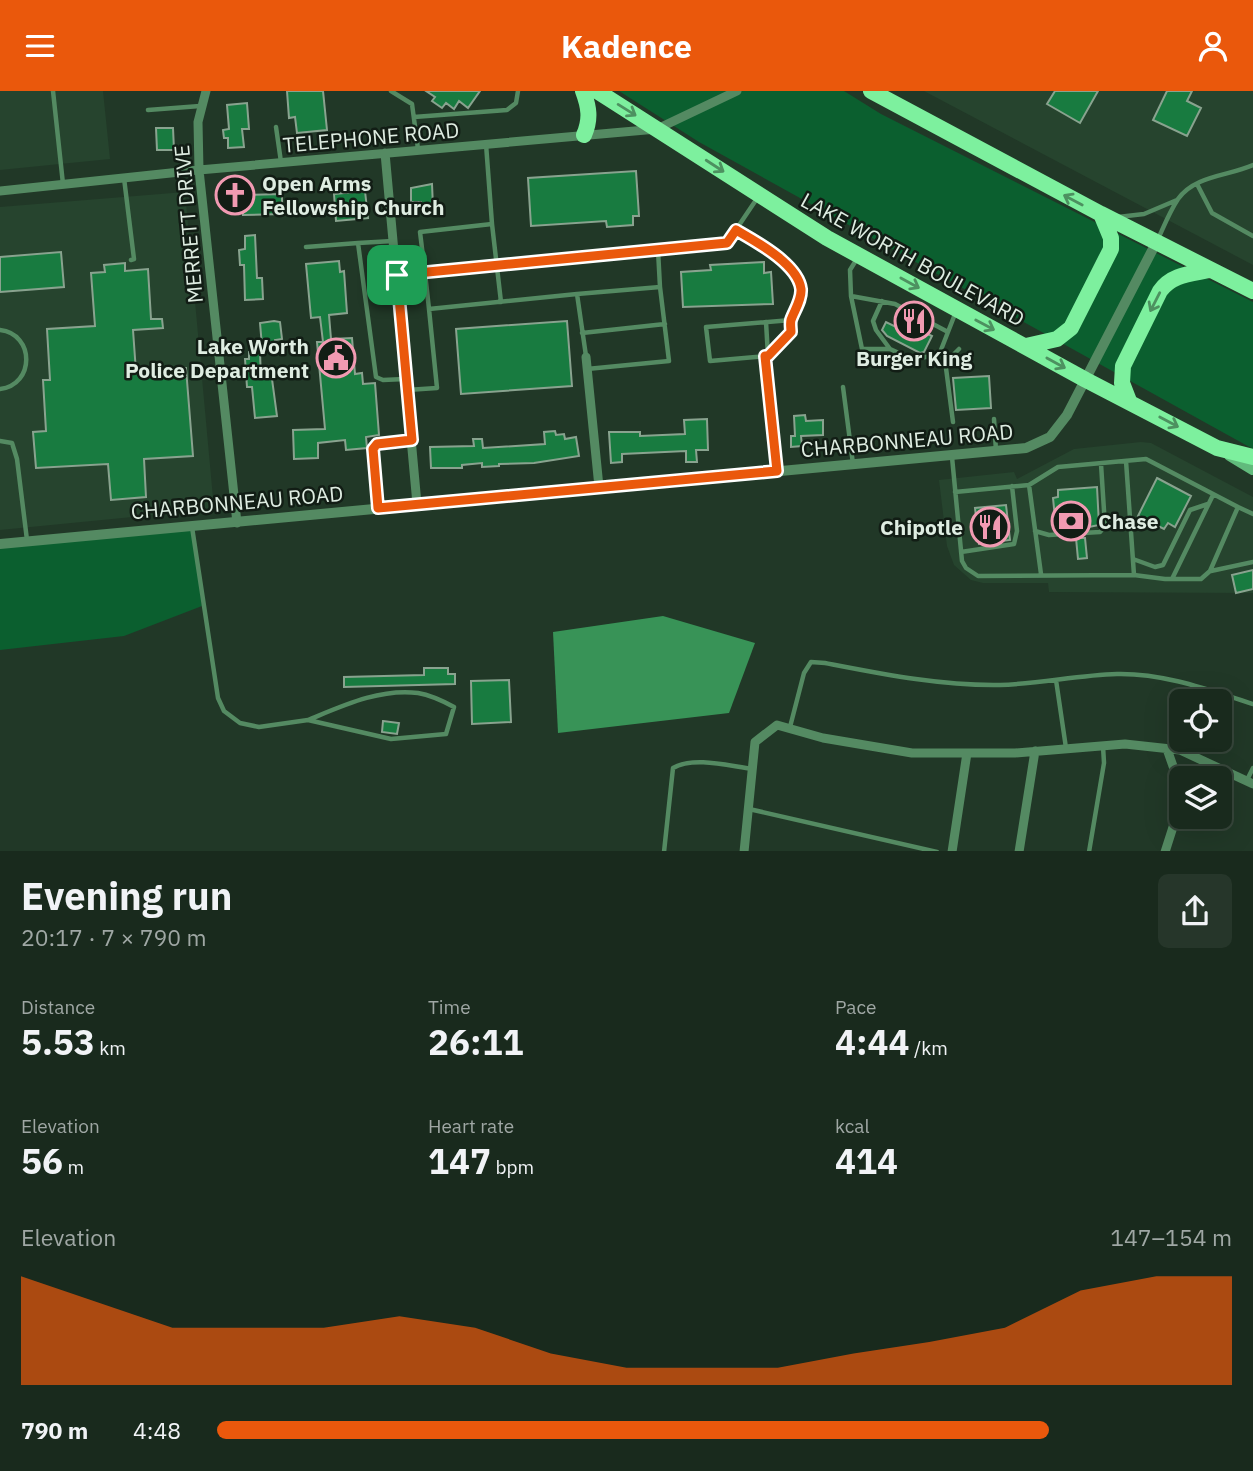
<!DOCTYPE html>
<html lang="en">
<head>
<meta charset="utf-8">
<style>
	body { margin:0; font-family:"IBM Plex Sans",sans-serif; background:#26362a; color:#f1f3f6; height:100vh; display:flex; flex-direction:column; font-size:26px; white-space:nowrap }
	* { box-sizing:border-box; margin:0 }
	p { font-size:23px; color:#9fa7a4 }
	.icon { flex:none; width:38px; height:38px; fill:none; stroke:currentColor; stroke-width:2; stroke-linecap:round; stroke-linejoin:round }
	.map { position:relative; height:760px; overflow:hidden }
	.details { display:flex; flex-direction:column; background:#192a1d; flex:1 }
	.details>* { flex:none }
	.buttons { position:absolute; left:1169px; top:598px; display:grid; gap:14px }
	.buttons a { display:grid; place-items:center; width:63px; height:63px; border-radius:10px; background:#192a1d; box-shadow:0 7px 28px #0002,0 0 0 2px #37463b; font-size:35px }
	.pin { position:absolute; display:grid; place-items:center; width:60px; height:60px; color:#fff; margin:-30px; border-radius:14px; box-shadow:0 4px 10px #0006 }
	.round { display:grid; place-items:center; flex:none; width:74px; height:74px; border-radius:10px; background:#26362a }
	.summary { display:flex; align-items:center; justify-content:space-between; height:119px; padding:0 21px }
	h1 { font-size:38px; font-weight:800; line-height:52px }
	.stats { display:grid; grid-template-columns:repeat(3,1fr); gap:10px; height:119px; padding:7px 21px }
	.stats div { display:grid; align-content:center }
	.stats b { font-size:35px; font-weight:800 }
	.stats small { font-size:19px; font-weight:400 }
	.stats p { font-size:19px }
	.chart { height:196px; padding:14px 21px }
	.chart p { display:flex; justify-content:space-between }
	.chart svg { width:100%; height:126px; margin-top:7px; fill:#ea580c; opacity:.7 }
	ul { padding:0 21px; list-style:none; font-size:23px }
	li { display:grid; grid-template-columns:112px 84px 1fr; align-items:center; height:52px }
	li i { height:18px; border-radius:9px; background:#ea580c }
	header { display:flex; justify-content:space-between; align-items:center; height:91px; padding:0 21px; background:#ea580c; color:#fff; font-size:32px; font-weight:800 }
	.map>svg:first-child { display:block }
	.built { fill:#26442e }
	.green { fill:#0b5f2f }
	.water { fill:#389357 }
	.building { fill:#187b40; stroke:#89a38f; stroke-width:2 }
	.lines { fill:none; stroke-linecap:round; stroke-linejoin:round }
	.service { stroke:#548a62; stroke-width:4.5 }
	.minor { stroke:#548a62; stroke-width:9 }
	.tertiary { stroke:#548a62; stroke-width:10 }
	.secondary { stroke:#61bb7c; stroke-width:12 }
	.trunk { stroke:#7df09e; stroke-width:16 }
	.oneway { stroke:#4d9160 }
	.route-casing { stroke:#fff; stroke-width:14 }
	.route { stroke:#ea580c; stroke-width:9 }
	.labels { text-anchor:middle; dominant-baseline:central; stroke-width:5; stroke-linejoin:round; paint-order:stroke }
	.street-label { font-size:21px; fill:#dfede2; stroke:#121d15 }
	.poi-label { font-size:21px; font-weight:bold; fill:#dfede2; stroke:#121d15; text-anchor:start }
</style>
</head>
<body>
<header><svg class="icon" aria-label="menu" viewBox="0 0 24 24"><path d="M4 6h16M4 12h16M4 18h16"/></svg>Kadence<svg class="icon" aria-label="person" viewBox="0 0 24 24"><circle cx="12" cy="8" r="4"/><path d="M4 21q1-7 8-7t8 7"/></svg></header>
<div class="map">
<svg width="1253" height="761" viewBox="0 0 1253 761">
	<rect width="100%" height="100%" fill="#213827"/>
	<path class="built" d="M0 0H103L110 68 0 79Z
		M924 0H1253V174Z
		M185 101 214 418 0 439V116Z
		M1141 351 1151 352 1253 406V502L1049 501 1048 492H983L971 489 954 474 947 455 939 389 1014 381 1017 388 1074 358Z"/>
	<path class="green" d="M619 0H844L881 23 1253 211V358L699 51Z
		M192 435 202 515 124 545 0 559V453Z"/>
	<path class="water" d="M663 525 755 552 729 622 558 642 553 541Z"/>
	<path class="building" d="M287 0H323L327 39 297 42 295 26 289 27Z
		M426 0H480L468 17 459 10 454 18 446 12 442 17 432 10 435 6Z
		M1055 0H1098L1080 32 1047 13Z
		M1167 0H1192L1187 10 1201 17 1187 45 1153 29Z
		M247 12 249 38H242L244 56 228 57V47H224L223 39 229 38 227 14Z
		M156 37H173L174 59H157Z
		M636 80 639 125H633V134L607 136 606 130 531 135 528 87Z
		M432 93 433 116H422L421 111H411V97Z
		M365 100 368 127 336 130 334 103Z
		M282 103V123L243 124 242 104Z
		M255 144 257 187H262L263 208 245 209 244 174H240L239 159 245 158V145Z
		M61 161 64 196 0 201V166Z
		M339 170 340 181 344 180 347 222 329 224 331 248 352 247 355 283 362 282 363 293 375 292 379 344 366 346 367 357 346 359 345 349 318 352V367L294 368 293 339 325 338 317 251H323L320 226 311 227 306 173Z
		M764 171V182L771 181 773 213 683 216 681 181 711 179 710 174Z
		M125 172V180L148 178 151 228H162L163 237 133 239 136 281 186 277 193 365 144 368 146 406 111 409 108 373 36 377 33 341 46 340 43 289H50L47 238 95 235 91 182 105 181 104 174Z
		M274 230 280 231 282 248 275 249V254L262 255 260 232Z
		M567 230 572 295 461 303 456 238Z
		M900 230 932 245 924 261 920 262 887 245 882 239 886 231 896 236Z
		M249 261H260L261 288H272L277 325 255 327 252 296H247L245 268H249Z
		M989 285 991 317 956 319 953 287Z
		M805 324 806 330 823 329V344L801 345 802 355 791 356V345H795L794 325Z
		M707 328 708 359H696L697 371H686V360L622 363V371L611 372 609 341H640V345L685 343 684 329Z
		M555 340 556 344 564 343 565 348 576 346 579 365 534 372 499 373V375L482 376V372L462 374V377H431L430 356 474 355 473 348H482L483 357 545 353 544 341Z
		M1157 387 1191 405 1175 436 1168 432 1164 438 1138 425Z
		M1097 396 1099 434 1084 437H1056L1053 407 1058 406V399Z
		M1006 414 1010 449 979 453 975 417Z
		M1076 447H1085L1087 467 1078 468Z
		M1253 479V498L1236 502 1232 484Z
		M424 577H448V583H455V593L344 596V586L424 584Z
		M509 589 511 631 472 633 471 590Z
		M383 630 399 632 397 643 382 641Z"/>
	<g class="lines">
		<path class="service" d="M53 0 63 93
			M391 0 412 13 418 58
			M148 19 200 15
			M414 26 507 19 516 12 518 0
			M276 36 281 71
			M124 87 134 168 131 169
			M1197 93 1212 122 1253 145
			M1118 126 1144 123 1177 109
			M492 133 501 211
			M736 139C766 156 823 187 791 229L706 236 710 270 768 265 766 231
			M1158 148C1164 135 1170 120 1178 108 1195 84 1229 85 1253 74
			M393 150 358 152 376 286 383 289 405 288
			M306 156 358 152
			M397 184 425 182 420 141 492 133 486 53
			M577 203 660 196 658 159
			M851 205 850 179 858 166
			M882 210 873 230 876 239 890 258
			M0 239C35 243 35 294 0 298
			M948 241 895 213 851 205 862 258H890L912 268 939 264 955 223
			M582 242 665 233
			M769 264 791 241V229
			M586 265 577 203 429 218 425 182 727 152 758 106
			M765 265 777 379
			M587 278 669 270 660 196
			M843 296 853 373
			M407 299 437 297 429 218
			M994 328 996 360
			M953 331 946 277 950 267 959 258
			M0 350 12 352 17 368 27 449
			M952 366 962 470 966 477 978 485 1134 484 1165 488H1201L1210 480 1238 416 1146 368 1058 376 1029 394 955 401
			M1126 370 1134 484
			M1029 394 1041 483
			M1238 416 1253 423
			M378 417 373 358 377 353 411 350
			M192 436 218 607 224 620 240 632 259 636 308 629 391 648 446 643 454 616C443 610 430 604 418 602 380 597 342 615 308 629
			M1035 440 1049 444 1100 441 1105 435 1101 373
			M961 461 1014 453 1017 440 1012 395
			M1133 468 1155 476 1163 474 1190 419 1208 413
			M1211 480 1253 471
			M1172 488 1213 404
			M1056 589 1066 657
			M790 636 804 582 811 571 825 572C882 583 941 595 1000 594 1039 593 1078 584 1117 583 1164 582 1209 599 1253 613
			M1247 689 1253 677
			M749 718 937 761
			M664 761 673 677C694 665 729 675 752 678
			M1089 761 1104 672 1103 655"/>
		<path class="minor" d="M206 0 198 31 199 79 237 432
			M385 62 417 413
			M0 100 199 79 657 38 737 0
			M586 266 599 396
			M1167 658 1181 698
			M1210 688 1223 679
			M744 761 755 651 777 634 823 647 912 662H1015L1125 653 1180 659 1253 693
			M952 761 967 662
			M1019 761 1035 660
			M1165 761 1181 711"/>
		<path class="tertiary" d="M0 453 1026 357 1050 346 1067 324 1156 152"/>
		<path class="secondary" d="M1230 364 1253 378"/>
		<path class="trunk" d="M583 0C589 16 591 28 584 44
			M597 0 827 147 1086 289 1217 357 1253 366
			M871 0 1101 123 1253 200
			M1026 255 1057 248 1071 237 1111 158V147L1101 123
			M1129 310 1122 292 1123 275 1160 200C1172 183 1191 183 1210 179"/>
	</g>
	<defs><path id="oneway-shaft" d="M-6 0H5M1.5-3L5.5 0L1.5 3" fill="none" stroke-width="1.6" stroke-linecap="round" stroke-linejoin="round" transform="scale(1.75)"/></defs>
	<g class="oneway">
		<use href="#oneway-shaft" transform="translate(627 19) rotate(32)"/>
		<use href="#oneway-shaft" transform="translate(715 75) rotate(33)"/>
		<use href="#oneway-shaft" transform="translate(1073 109) rotate(-152)"/>
		<use href="#oneway-shaft" transform="translate(910 192) rotate(29)"/>
		<use href="#oneway-shaft" transform="translate(1155 211) rotate(117)"/>
		<use href="#oneway-shaft" transform="translate(985 234) rotate(28)"/>
		<use href="#oneway-shaft" transform="translate(1056 272) rotate(29)"/>
		<use href="#oneway-shaft" transform="translate(1169 331) rotate(28)"/>
	</g>
	<g class="lines">
		<defs>
			<path id="route" d="M736 139C755 150 798 173 801 198 802 209 794 220 791 229 790 233 791 237 791 241L768 265H765L777 380 378 417 373 358 377 353 412 349 397 184 727 152Z"/>
		</defs>
		<use href="#route" class="route-casing"/>
		<use href="#route" class="route"/>
	</g>
	<defs>
		<symbol id="church-ring" viewBox="-11 -11 22 22"><circle r="9.5" fill="#121d15" stroke="#f19ab2" stroke-width="1.5"/><path d="M-1.2-6h2.4v3.5h3.3v2.4h-3.3V6h-2.4V-.1h-3.3v-2.4h3.3Z" fill="#f19ab2"/></symbol>
		<symbol id="restaurant-ring" viewBox="-11 -11 22 22"><circle r="9.5" fill="#121d15" stroke="#f19ab2" stroke-width="1.5"/><path d="M-5-6h1v4h1v-4h1v4h1v-4h1v5L-1.5 .5V6h-2V.5L-5-1ZM5-6V6H3V1.5H1.5Q1.5-4 5-6Z" fill="#f19ab2"/></symbol>
		<symbol id="civic-ring" viewBox="-11 -11 22 22"><circle r="9.5" fill="#121d15" stroke="#f19ab2" stroke-width="1.5"/><path d="M-.6-6.5H3V-4.5H.6V-3L4-1V1h2V6H-6V1h2V-1L-.6-3ZM-1.2 2.5V6h2.4V2.5Z" fill="#f19ab2"/></symbol>
		<symbol id="bank-ring" viewBox="-11 -11 22 22"><circle r="9.5" fill="#121d15" stroke="#f19ab2" stroke-width="1.5"/><path d="M-6-4H6V4H-6ZM0-2.3a2.3 2.3 0 1 0 0 4.6a2.3 2.3 0 1 0 0-4.6Z" fill="#f19ab2"/></symbol>
	</defs>
	<g fill-rule="evenodd">
		<use href="#church-ring" x="213" y="82" width="44" height="44"/>
		<use href="#restaurant-ring" x="892" y="208" width="44" height="44"/>
		<use href="#civic-ring" x="314" y="245" width="44" height="44"/>
		<use href="#bank-ring" x="1049" y="408" width="44" height="44"/>
		<use href="#restaurant-ring" x="968" y="414" width="44" height="44"/>
	</g>
	<g class="labels">
		<g class="street-label">
			<text transform="translate(371 46) rotate(-5)">TELEPHONE ROAD</text>
			<text transform="translate(188 133) rotate(-95)">MERRETT DRIVE</text>
			<text transform="translate(913 168) rotate(29)">LAKE WORTH BOULEVARD</text>
			<text transform="translate(907 349) rotate(-5)">CHARBONNEAU ROAD</text>
			<text transform="translate(237 411) rotate(-5)">CHARBONNEAU ROAD</text>
		</g>
		<g class="poi-label">
			<text x="262" y="92">Open Arms<tspan x="262" dy="24">Fellowship Church</tspan></text>
			<text x="309" y="255" text-anchor="end">Lake Worth<tspan x="309" dy="24">Police Department</tspan></text>
			<text x="914" y="267" text-anchor="middle">Burger King</text>
			<text x="1098" y="430">Chase</text>
			<text x="963" y="436" text-anchor="end">Chipotle</text>
		</g>
	</g>
</svg>
<div class="buttons">
<a><svg class="icon" aria-label="locate" viewBox="0 0 24 24"><circle cx="12" cy="12" r="6"/><path d="M12 2v4M12 18v4M2 12h4M18 12h4"/></svg></a>
<a><svg class="icon" aria-label="layers" viewBox="0 0 24 24"><path d="M12 4l9 5-9 5-9-5zM3 14l9 5 9-5"/></svg></a>
</div>
<div class="pin" style="left:397px;top:184px;background:#1e9e55"><svg class="icon" aria-label="arrive" viewBox="0 0 24 24"><path d="M6 21V4h12l-3 4 3 4H6"/></svg></div>
</div>
<section class="details">
<div class="summary"><div><h1>Evening run</h1><p>20:17 · 7 × 790 m</p></div><a class="round"><svg class="icon" aria-label="share" viewBox="0 0 24 24"><path d="M12 15V3M7 8l5-5 5 5M5 13v7h14v-7"/></svg></a></div>
<div class="stats">
<div><p>Distance</p><b>5.53<small> km</small></b></div>
<div><p>Time</p><b>26:11</b></div>
<div><p>Pace</p><b>4:44<small> /km</small></b></div>
</div>
<div class="stats">
<div><p>Elevation</p><b>56<small> m</small></b></div>
<div><p>Heart rate</p><b>147<small> bpm</small></b></div>
<div><p>kcal</p><b>414</b></div>
</div>
<div class="chart"><p><span>Elevation</span>147–154 m</p>
<svg viewBox="0 0 160 44" preserveAspectRatio="none"><path d="M0 44V6L10 15L20 24L30 24L40 24L50 20L60 24L70 33L80 38L90 38L100 38L110 33L120 29L130 24L140 11L150 6L160 6V44z"/></svg>
</div>
<ul>
<li><b>790 m</b>4:48<i style="width:82%"></i></li>
</ul>
</section>
</body>
</html>
